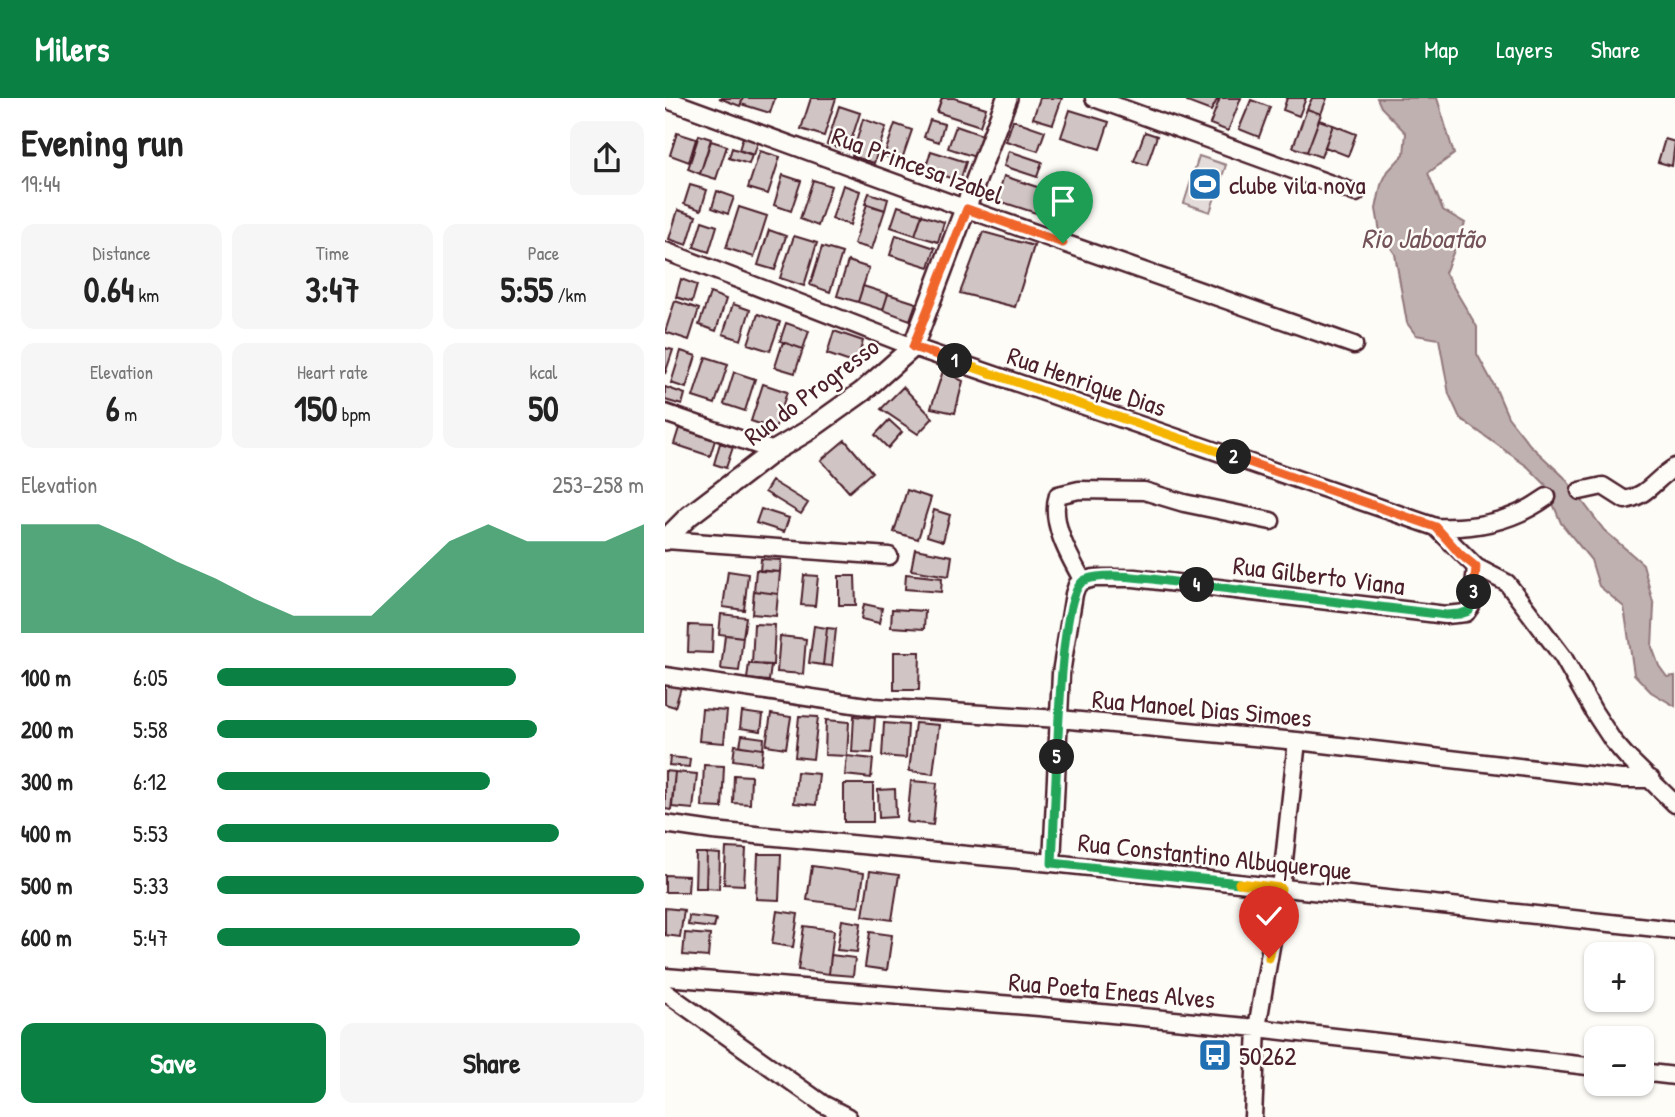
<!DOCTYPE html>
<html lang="en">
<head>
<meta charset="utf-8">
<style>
	body { margin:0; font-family:"Patrick Hand",sans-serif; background:#f6f6f6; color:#222; height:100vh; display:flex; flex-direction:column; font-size:26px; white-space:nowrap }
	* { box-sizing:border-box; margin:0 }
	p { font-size:23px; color:#767676 }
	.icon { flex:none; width:38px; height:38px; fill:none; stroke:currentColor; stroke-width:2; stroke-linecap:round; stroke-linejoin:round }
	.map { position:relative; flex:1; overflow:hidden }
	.sheet { display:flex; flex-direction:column; background:#fff; width:665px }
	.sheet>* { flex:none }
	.buttons { position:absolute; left:919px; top:844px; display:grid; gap:14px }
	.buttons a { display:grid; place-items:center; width:70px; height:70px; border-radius:14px; background:#fff; box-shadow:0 2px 5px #0004; font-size:35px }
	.pin { position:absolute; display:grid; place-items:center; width:60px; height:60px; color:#fff; margin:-72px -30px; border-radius:50% 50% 50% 0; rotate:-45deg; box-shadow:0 0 7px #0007 }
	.pin .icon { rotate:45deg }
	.km { position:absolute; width:35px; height:35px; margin:-18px; border-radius:50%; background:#222; color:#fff; font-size:19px; line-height:35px; text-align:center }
	.round { display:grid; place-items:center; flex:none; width:74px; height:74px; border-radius:14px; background:#f6f6f6 }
	.headline { display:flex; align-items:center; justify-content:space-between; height:119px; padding:0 21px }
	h1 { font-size:38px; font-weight:700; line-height:52px }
	.figures { display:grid; grid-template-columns:repeat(3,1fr); gap:10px; height:119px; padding:7px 21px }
	.figures div { display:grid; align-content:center; border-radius:14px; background:#f6f6f6; text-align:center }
	.figures b { font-size:35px; font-weight:700 }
	.figures small { font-size:19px; font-weight:400 }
	.figures p { font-size:19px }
	.chart { height:196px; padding:14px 21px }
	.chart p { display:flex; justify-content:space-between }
	.chart svg { width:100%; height:126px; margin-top:7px; fill:#0b8043; opacity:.7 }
	.cta { display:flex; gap:14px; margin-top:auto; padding:14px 21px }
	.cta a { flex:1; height:80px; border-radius:14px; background:#0b8043; color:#fff; font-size:28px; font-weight:700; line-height:80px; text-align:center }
	.cta a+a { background:#f6f6f6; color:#222 }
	ul { padding:0 21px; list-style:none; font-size:23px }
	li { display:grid; grid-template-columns:112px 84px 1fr; align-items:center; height:52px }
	li i { height:18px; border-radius:9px; background:#0b8043 }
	header { display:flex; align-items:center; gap:42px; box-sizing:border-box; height:98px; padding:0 35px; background:#0b8043; color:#fff }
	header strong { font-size:33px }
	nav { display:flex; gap:38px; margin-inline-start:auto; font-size:24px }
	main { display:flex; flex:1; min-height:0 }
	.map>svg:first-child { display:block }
	.green { fill:#e3dcda; stroke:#967e82; stroke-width:2 }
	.water { fill:#c0b1b1; stroke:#91777b; stroke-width:2 }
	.building { fill:#d0c5c4; stroke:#4a1f2b; stroke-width:2 }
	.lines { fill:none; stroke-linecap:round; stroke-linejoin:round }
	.minor-casing { stroke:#4a1f2b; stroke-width:21 }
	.tertiary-casing { stroke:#4a1f2b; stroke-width:24 }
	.minor { stroke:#fdfcf7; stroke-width:16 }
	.tertiary { stroke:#fdfcf7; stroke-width:19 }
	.split-1-casing { stroke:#fff; stroke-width:14 }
	.split-2-casing { stroke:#fff; stroke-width:14 }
	.split-3-casing { stroke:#fff; stroke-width:14 }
	.split-4-casing { stroke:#fff; stroke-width:14 }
	.split-5-casing { stroke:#fff; stroke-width:14 }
	.split-6-casing { stroke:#fff; stroke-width:14 }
	.split-7-casing { stroke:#fff; stroke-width:14 }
	.split-1 { stroke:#f0652b; stroke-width:9 }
	.split-2 { stroke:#f5b400; stroke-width:9 }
	.split-3 { stroke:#f0652b; stroke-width:9 }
	.split-4 { stroke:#22a559; stroke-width:9 }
	.split-5 { stroke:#22a559; stroke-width:9 }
	.split-6 { stroke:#22a559; stroke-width:9 }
	.split-7 { stroke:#f5b400; stroke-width:9 }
	.labels { text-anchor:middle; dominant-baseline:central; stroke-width:5; stroke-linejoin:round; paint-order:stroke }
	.street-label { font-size:26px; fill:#4a1f2b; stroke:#fdfcf7 }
	.poi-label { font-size:26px; fill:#4a1f2b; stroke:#fdfcf7; text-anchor:start }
	.water-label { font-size:28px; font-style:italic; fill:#73525a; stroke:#fdfcf7 }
</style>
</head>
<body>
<header>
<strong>Milers</strong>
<nav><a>Map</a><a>Layers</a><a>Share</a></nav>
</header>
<main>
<section class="sheet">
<div class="headline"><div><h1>Evening run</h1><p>19:44</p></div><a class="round"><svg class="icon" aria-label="share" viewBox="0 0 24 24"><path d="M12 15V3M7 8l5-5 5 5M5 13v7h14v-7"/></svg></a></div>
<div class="figures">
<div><p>Distance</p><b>0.64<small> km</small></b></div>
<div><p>Time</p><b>3:47</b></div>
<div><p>Pace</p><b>5:55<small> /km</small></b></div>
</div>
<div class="figures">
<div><p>Elevation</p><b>6<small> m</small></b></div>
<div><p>Heart rate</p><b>150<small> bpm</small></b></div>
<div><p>kcal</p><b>50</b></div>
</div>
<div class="chart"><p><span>Elevation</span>253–258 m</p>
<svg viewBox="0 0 160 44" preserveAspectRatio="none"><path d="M0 44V6L10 6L20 6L30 12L40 19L50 25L60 32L70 38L80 38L90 38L100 25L110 12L120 6L130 12L140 12L150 12L160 6V44z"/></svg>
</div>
<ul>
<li><b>100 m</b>6:05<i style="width:70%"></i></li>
<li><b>200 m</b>5:58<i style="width:75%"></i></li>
<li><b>300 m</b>6:12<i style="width:64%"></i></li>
<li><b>400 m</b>5:53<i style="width:80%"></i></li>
<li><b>500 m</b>5:33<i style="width:100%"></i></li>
<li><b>600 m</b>5:47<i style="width:85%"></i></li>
</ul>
<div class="cta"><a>Save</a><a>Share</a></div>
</section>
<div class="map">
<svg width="1010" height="1019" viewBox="0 0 1010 1019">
	<rect width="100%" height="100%" fill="#fdfcf7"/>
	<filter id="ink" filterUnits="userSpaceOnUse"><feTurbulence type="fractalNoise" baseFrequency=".0143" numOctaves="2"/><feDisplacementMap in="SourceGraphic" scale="14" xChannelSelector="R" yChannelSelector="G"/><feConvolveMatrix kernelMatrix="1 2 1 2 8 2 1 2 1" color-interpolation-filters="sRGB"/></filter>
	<g filter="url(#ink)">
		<path class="green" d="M534 58 561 67 545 114 519 105Z"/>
		<path class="water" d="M712 0H772L789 56 763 75 778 112 800 125 780 175 812 229V256L831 291 843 319 865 347 899 379 939 432 978 466 989 508 987 549 994 568 1002 579 1010 578V608L986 594 969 576 959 509 934 488 926 462 896 425 880 386 863 369 795 320 784 296 774 241 751 237 742 225 730 156 715 134 711 111 716 87 723 73 739 56 741 35 716 9Z"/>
		<path class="building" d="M54 0H78L75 8Z
			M78 0H110L105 15 76 6Z
			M146 0H171L159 38 136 31Z
			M277 0H289L321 10 315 28 272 14Z
			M375 0H397L388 26 368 20Z
			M523 0H553L546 13 522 4Z
			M555 0H576L563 33 545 26Z
			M622 0H641L634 18 618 12Z
			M647 0H662L656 16 642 11Z
			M586 2 605 9 594 39 574 31Z
			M174 8 195 15 183 52 162 46Z
			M642 11 656 16 642 54 628 49Z
			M405 12 444 24 435 51 396 39Z
			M198 21 221 29 209 65 187 58Z
			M265 22 279 26 274 44 259 39Z
			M348 22 380 33 373 53 341 43Z
			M654 22 668 27 656 59 642 54Z
			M230 26 247 32 236 64 219 58Z
			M668 27 691 36 683 58 660 49Z
			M291 28 317 37 310 59 283 50Z
			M480 34 492 38 482 67 469 63Z
			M12 35 31 41 24 64 5 57Z
			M34 37 46 41 35 76 23 71Z
			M78 39 93 44 89 57 74 52Z
			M1000 41 1010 44 1007 68 993 64Z
			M46 43 62 48 51 81 35 76Z
			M67 50 87 57 84 66 64 60Z
			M95 53 115 59 103 96 83 90Z
			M266 53 301 64 295 83 260 72Z
			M344 53 377 64 372 79 339 68Z
			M118 77 136 83 126 113 109 107Z
			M339 78 378 91 371 115 331 102Z
			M148 82 166 88 153 128 135 121Z
			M25 87 42 92 36 112 19 106Z
			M178 87 195 93 185 127 167 121Z
			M52 93 69 99 63 116 47 110Z
			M204 95 223 101 220 112 200 106Z
			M202 106 220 112 207 151 189 146Z
			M233 108 257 116 250 137 226 129Z
			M74 109 102 118 89 159 61 150Z
			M13 112 31 118 22 147 4 141Z
			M257 117 279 124 273 144 250 137Z
			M37 123 52 128 44 154 29 149Z
			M104 132 121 138 110 172 93 167Z
			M318 134 369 148 350 209 295 195Z
			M231 137 270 150 264 169 225 157Z
			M129 138 152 145 139 188 115 180Z
			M157 149 177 155 165 194 145 187Z
			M183 163 204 170 193 204 172 198Z
			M16 181 32 187 27 204 11 199Z
			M198 188 223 196 218 212 193 204Z
			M45 195 61 201 51 233 34 227Z
			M223 196 251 205 245 222 218 212Z
			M10 203 34 211 24 242 0 234Z
			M68 206 85 212 76 242 58 236Z
			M93 216 115 224 105 253 83 246Z
			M121 225 144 233 138 251 115 243Z
			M169 233 198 243 191 266 162 256Z
			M118 244 138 251 130 275 110 269Z
			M0 250 8 252 0 276Z
			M16 253 31 258 21 290 6 285Z
			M41 259 63 266 50 306 28 299Z
			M278 273 298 283 290 315 266 310Z
			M69 274 90 281 80 313 59 306Z
			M98 286 122 294 110 331 86 323Z
			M0 289 20 296 17 307 0 302Z
			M238 289 268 320 253 336 216 311Z
			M224 322 237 334 223 350 210 337Z
			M14 330 50 342 45 358 9 346Z
			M180 342 207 374 184 394 156 362Z
			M55 345 68 349 61 370 49 366Z
			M107 383 143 405 136 416 100 394Z
			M242 392 266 400 253 441 229 434Z
			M96 411 124 420 119 434 91 425Z
			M269 412 285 417 278 443 262 438Z
			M250 451 287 458 284 478 246 472Z
			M96 461 116 462 115 474 95 473Z
			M91 472 115 474 113 496 89 493Z
			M63 473 83 476 79 512 58 509Z
			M241 476 277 480 276 494 240 491Z
			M139 477 153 478 150 508 136 507Z
			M174 478H190L191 507H174Z
			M89 493 113 496 111 518 87 516Z
			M199 506 217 510 214 525 196 521Z
			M227 511 260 513 259 531 226 529Z
			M56 516 81 519 78 539 54 536Z
			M89 526 110 527 108 567 87 566Z
			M24 527 48 528 47 555 23 554Z
			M149 528 162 530 158 567 144 565Z
			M162 530 171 531 167 568 158 567Z
			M60 537 78 539 74 573 56 571Z
			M115 538 141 541 138 576 112 574Z
			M229 554H255L254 592H229Z
			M84 565 106 568 104 583 82 581Z
			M0 581 17 586 10 609 0 606Z
			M37 611 62 613 59 645 34 643Z
			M77 614 98 617 96 633 75 630Z
			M106 616 126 619 121 650 101 647Z
			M134 618 153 619 148 661 130 659Z
			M189 618 210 620 207 655 187 654Z
			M161 622 184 624 182 658 160 657Z
			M219 625 243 627 241 660 217 658Z
			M250 625 274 627 268 676 244 673Z
			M77 637 99 640 98 651 75 648Z
			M70 647 98 651 96 666 68 662Z
			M182 658 208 661 206 680 180 677Z
			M5 659 25 661 24 669 4 667Z
			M39 667 59 668 57 710 37 709Z
			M0 673 10 674 6 712 0 711Z
			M10 674 32 676 28 711 7 709Z
			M132 674 154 676 151 707 129 705Z
			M69 677 86 678 85 706 68 705Z
			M246 683 272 685 268 727 242 724Z
			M179 686H208V724H179Z
			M230 691 231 719 214 720 213 692Z
			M61 750 81 751 79 787 59 786Z
			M31 755H42L41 790H30Z
			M42 755 55 756 54 791 41 790Z
			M93 756H116L114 802 91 801Z
			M147 768 199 775 194 809 142 802Z
			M205 773 234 777 227 822 198 818Z
			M0 777 24 778 23 794H0Z
			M0 810 19 812 15 839 0 837Z
			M112 813 133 816 128 849 107 846Z
			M24 818 51 821 49 830 23 827Z
			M177 822 196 825 192 854 172 852Z
			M139 828 169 832 164 876 133 872Z
			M205 834 227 837 222 872 200 869Z
			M20 835 45 837 43 859 18 857Z
			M166 857 190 860 188 878 164 876Z"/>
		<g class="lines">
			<defs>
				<path id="minor" d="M429 0 691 95
					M0 1 302 111 689 247
					M0 153 248 249 771 429 811 469 842 485 898 559 929 614 948 643 962 659 1010 706
					M0 315 109 353
					M915 393 938 388 960 402C983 398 991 380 1010 369
					M771 429C811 431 849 423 882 399
					M1 442 224 458
					M418 483 429 480H469L781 517 801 515 806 508 808 498 811 469
					M418 483C405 460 384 424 393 397L414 392 479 393 519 405 606 423
					M0 578 208 609 394 621 632 643 956 681H986
					M0 726 48 733 387 765 1010 832
					M387 765 396 575 409 496 412 487 418 483
					M0 879 374 909 592 930 931 969
					M0 894 158 1006 183 1019
					M976 974 1010 978
					M588 1019 592 930 616 790 632 643"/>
				<path id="tertiary" d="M0 442 24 418 109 353 141 334 197 294 248 249 342 0"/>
			</defs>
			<use href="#minor" class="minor-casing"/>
			<use href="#tertiary" class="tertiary-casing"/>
			<use href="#minor" class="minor"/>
			<use href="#tertiary" class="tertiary"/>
		</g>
	</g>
	<g class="lines" filter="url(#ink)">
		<defs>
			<path id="split-1" d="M290 263 248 249 302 111 398 145"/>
			<path id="split-2" d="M290 263 569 359"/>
			<path id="split-3" d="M569 359 771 429 795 456 811 469 809 494"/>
			<path id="split-4" d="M532 487 781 517 795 516 804 513 809 494"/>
			<path id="split-5" d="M392 659C394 631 396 491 420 482 446 472 503 484 532 487"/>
			<path id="split-6" d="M392 659 387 765 574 785"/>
			<path id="split-7" d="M574 785 616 790 604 860"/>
		</defs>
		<use href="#split-1" class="split-1-casing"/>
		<use href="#split-2" class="split-2-casing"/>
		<use href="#split-3" class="split-3-casing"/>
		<use href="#split-4" class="split-4-casing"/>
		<use href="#split-5" class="split-5-casing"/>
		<use href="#split-6" class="split-6-casing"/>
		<use href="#split-7" class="split-7-casing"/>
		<use href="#split-1" class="split-1"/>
		<use href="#split-2" class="split-2"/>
		<use href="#split-3" class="split-3"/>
		<use href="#split-4" class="split-4"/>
		<use href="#split-5" class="split-5"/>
		<use href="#split-6" class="split-6"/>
		<use href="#split-7" class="split-7"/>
	</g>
	<defs>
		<symbol id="stadium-square" viewBox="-11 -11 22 22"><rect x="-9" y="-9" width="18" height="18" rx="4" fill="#1f6fb2" stroke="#fdfcf7"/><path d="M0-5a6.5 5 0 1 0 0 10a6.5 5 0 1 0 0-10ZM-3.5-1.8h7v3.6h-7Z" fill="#fff"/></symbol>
		<symbol id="bus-square" viewBox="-11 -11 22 22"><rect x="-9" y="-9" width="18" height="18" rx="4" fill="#1f6fb2" stroke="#fdfcf7"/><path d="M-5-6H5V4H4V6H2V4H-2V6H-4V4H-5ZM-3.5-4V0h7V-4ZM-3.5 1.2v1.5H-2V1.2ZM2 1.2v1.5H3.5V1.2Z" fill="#fff"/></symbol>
	</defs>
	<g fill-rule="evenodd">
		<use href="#stadium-square" x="521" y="67" width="38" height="38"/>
		<use href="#bus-square" x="531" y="938" width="38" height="38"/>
	</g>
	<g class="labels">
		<g class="street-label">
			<text transform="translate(253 67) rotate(20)">Rua Princesa Izabel</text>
			<text transform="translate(422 283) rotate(19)">Rua Henrique Dias</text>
			<text transform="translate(146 293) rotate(-37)">Rua do Progresso</text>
			<text transform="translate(654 477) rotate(7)">Rua Gilberto Viana</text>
			<text transform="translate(537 610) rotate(5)">Rua Manoel Dias Simoes</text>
			<text transform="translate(550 758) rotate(6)">Rua Constantino Albuquerque</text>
			<text transform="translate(447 892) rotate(5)">Rua Poeta Eneas Alves</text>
		</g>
		<g class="poi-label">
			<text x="564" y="86">clube vila nova</text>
			<text x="574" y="957">50262</text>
		</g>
		<g class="water-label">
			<text x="758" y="140">Rio Jaboatão</text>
		</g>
	</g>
</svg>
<div class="buttons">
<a>+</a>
<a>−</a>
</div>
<div class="pin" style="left:398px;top:145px;background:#1e9e55"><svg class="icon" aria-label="arrive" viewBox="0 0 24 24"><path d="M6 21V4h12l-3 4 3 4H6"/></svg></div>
<div class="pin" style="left:604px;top:860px;background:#d93025"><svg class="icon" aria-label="check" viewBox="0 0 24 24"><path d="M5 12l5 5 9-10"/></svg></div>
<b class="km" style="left:290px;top:263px">1</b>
<b class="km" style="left:569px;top:359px">2</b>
<b class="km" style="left:809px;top:494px">3</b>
<b class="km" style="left:532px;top:487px">4</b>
<b class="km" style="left:392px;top:659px">5</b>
</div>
</main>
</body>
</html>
